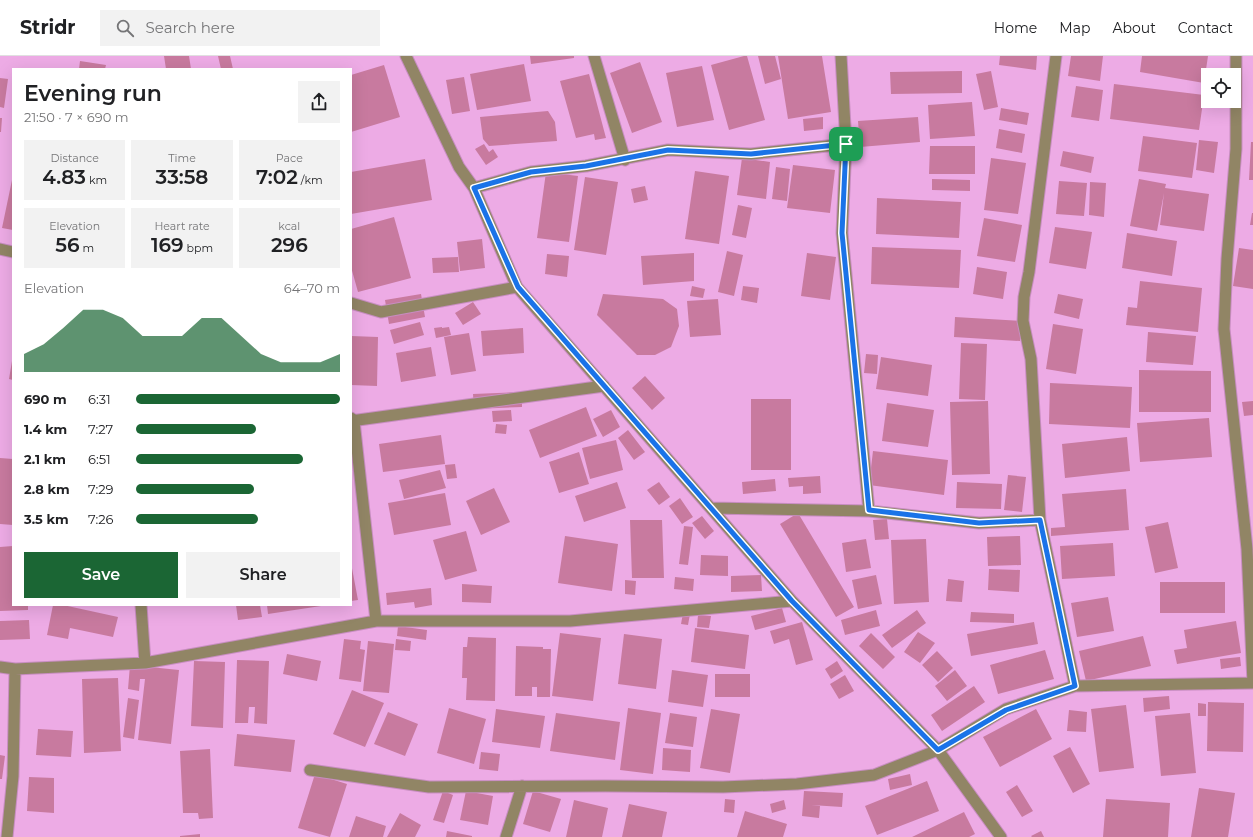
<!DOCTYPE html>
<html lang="en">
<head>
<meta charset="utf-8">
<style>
	body { margin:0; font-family:Montserrat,sans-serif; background:#f2f2f2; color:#202124; height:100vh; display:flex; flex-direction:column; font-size:15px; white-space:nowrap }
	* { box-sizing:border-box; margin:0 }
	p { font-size:13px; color:#757577 }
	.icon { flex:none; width:22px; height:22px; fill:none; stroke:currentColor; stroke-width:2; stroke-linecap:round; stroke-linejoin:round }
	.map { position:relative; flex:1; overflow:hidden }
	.sheet { position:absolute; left:12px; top:12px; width:340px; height:538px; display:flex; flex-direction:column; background:#fff; border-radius:0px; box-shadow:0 4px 16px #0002 }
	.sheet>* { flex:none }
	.tools { position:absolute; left:1201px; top:12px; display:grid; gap:8px }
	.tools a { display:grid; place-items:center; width:40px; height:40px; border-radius:0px; background:#fff; box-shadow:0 4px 16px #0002; font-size:20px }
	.pin { position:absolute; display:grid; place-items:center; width:34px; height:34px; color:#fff; margin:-17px; border-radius:8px; box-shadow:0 2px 6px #0006 }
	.round { display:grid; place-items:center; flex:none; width:42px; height:42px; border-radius:0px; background:#f2f2f2 }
	.head { display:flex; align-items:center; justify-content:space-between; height:68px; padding:0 12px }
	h1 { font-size:22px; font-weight:600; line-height:30px }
	.stats { display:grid; grid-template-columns:repeat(3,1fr); gap:6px; height:68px; padding:4px 12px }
	.stats div { display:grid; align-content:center; border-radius:0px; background:#f2f2f2; text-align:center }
	.stats b { font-size:20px; font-weight:600 }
	.stats small { font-size:11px; font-weight:400 }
	.stats p { font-size:11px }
	.chart { height:112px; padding:8px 12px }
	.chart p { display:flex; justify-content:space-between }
	.chart svg { width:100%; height:72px; margin-top:4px; fill:#1b6634; opacity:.7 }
	.cta { display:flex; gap:8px; margin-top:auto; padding:8px 12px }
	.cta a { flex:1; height:46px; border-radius:0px; background:#1b6634; color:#fff; font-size:16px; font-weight:600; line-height:46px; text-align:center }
	.cta a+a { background:#f2f2f2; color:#202124 }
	ul { padding:0 12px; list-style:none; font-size:13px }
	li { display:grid; grid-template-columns:64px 48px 1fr; align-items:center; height:30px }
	li i { height:10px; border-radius:5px; background:#1b6634 }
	header { display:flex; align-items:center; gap:24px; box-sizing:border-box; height:56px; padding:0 20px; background:#fff; border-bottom:1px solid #e0e0e0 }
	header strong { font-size:19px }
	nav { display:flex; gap:22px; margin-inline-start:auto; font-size:14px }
	.search { width:280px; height:36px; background:#f2f2f2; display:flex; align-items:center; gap:10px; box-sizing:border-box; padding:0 14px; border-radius:0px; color:#757577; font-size:15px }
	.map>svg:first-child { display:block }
	.building { fill:#c87a9f }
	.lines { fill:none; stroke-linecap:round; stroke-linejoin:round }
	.minor-casing { stroke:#c78dc0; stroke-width:13 }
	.minor { stroke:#918565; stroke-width:11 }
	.route-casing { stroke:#fff; stroke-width:8 }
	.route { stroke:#1a73e8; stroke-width:5 }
</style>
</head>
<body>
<header>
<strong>Stridr</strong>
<div class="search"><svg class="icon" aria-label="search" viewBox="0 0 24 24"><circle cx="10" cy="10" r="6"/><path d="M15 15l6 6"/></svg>Search here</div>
<nav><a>Home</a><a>Map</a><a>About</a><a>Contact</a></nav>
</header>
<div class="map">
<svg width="1253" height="781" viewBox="0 0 1253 781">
	<rect width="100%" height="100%" fill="#edabe5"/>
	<path class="building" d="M164 0H189L191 13H166Z
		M218 0H230L233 13H221Z
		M530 0H574V2L531 8Z
		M744 0H747L765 64 729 74 711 9Z
		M758 0H775L781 23 765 28Z
		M778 0H822L831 56 788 63Z
		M1000 0H1037L1036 14 999 9Z
		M1071 0H1103L1100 25 1068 20Z
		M1142 0H1208L1204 27 1140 16Z
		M80 5 106 9 105 13H79Z
		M640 6 662 66 632 77 610 17Z
		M524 8 531 45 477 54 470 18Z
		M384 9 400 61 351 76V19Z
		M702 10 714 64 677 71 666 17Z
		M962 15V37L891 38 890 16Z
		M991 15 998 51 984 54 976 18Z
		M589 18 606 82 595 84 594 78 576 82 560 25Z
		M464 21 470 55 452 58 446 24Z
		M0 22 8 23 4 52 0 51Z
		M1114 28 1204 39 1199 74 1110 63Z
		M1076 30 1103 34 1099 65 1071 61Z
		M972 46 975 80 930 83 928 49Z
		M1001 52 1029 57 1027 69 999 64Z
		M548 55 555 66 557 85 489 90 483 83 480 61Z
		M823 61V73L804 75 803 63Z
		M918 61 920 86 860 91 858 65Z
		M0 62H2L1 76H0Z
		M999 73 1025 78 1022 97 996 92Z
		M1143 80 1197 87 1192 122 1138 115Z
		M1199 84 1218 86 1214 117 1196 114Z
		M1251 86H1253V124H1249Z
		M484 88 489 96 493 93 498 101 486 109 475 93Z
		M930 90H975V118H929Z
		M1063 95 1094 101 1091 117 1060 110Z
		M742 102 770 106 766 143 737 139Z
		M991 102 1026 107 1018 158 984 154Z
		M425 103 432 144 351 158V116Z
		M793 109 835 114 830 157 787 152Z
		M776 111 790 113 787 145 772 143Z
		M695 115 729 120 719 188 685 183Z
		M546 116 578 120 569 186 537 182Z
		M585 121 618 126 606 199 574 194Z
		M932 123 970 124V135L932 134Z
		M1139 123 1166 128 1165 132 1209 138 1204 175 1160 169 1164 137 1157 175 1130 170Z
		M12 124H13V174L2 172Z
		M1059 125 1087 127 1084 160 1056 158Z
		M1090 126 1106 127 1104 161 1089 159Z
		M645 130 648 144 634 147 631 133Z
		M877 142 961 146 959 182 876 178Z
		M738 149 752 152 746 182 732 179Z
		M1252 157H1253V169H1250Z
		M394 161 411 222 358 236 351 211V173Z
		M984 162 1022 169 1015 206 977 200Z
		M1055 171 1092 176 1086 213 1049 207Z
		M1127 177 1177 185 1172 220 1122 212Z
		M482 183 485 212 460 215 457 186Z
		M872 191 961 194 959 232 871 228Z
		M1239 192 1253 194V233L1233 230Z
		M727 195 743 199 734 240 718 236Z
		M694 197V225L643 229 641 200Z
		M807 197 836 201 830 244 801 240Z
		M547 198 569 200 567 221 545 218Z
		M458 201 459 216 433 217 432 202Z
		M977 211 1007 216 1003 243 973 238Z
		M1140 225 1202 232 1198 276 1126 269 1128 251 1137 252Z
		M692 230 705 233 703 242 690 240Z
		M743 230 759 232 757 247 741 244Z
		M421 238 425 261 389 268 385 244Z
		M603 238 663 243 677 253 679 270 671 291 655 299H637L597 259Z
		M1058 238 1083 243 1079 263 1054 257Z
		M718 243 721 279 690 281 687 245Z
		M473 246 481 258 463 269 455 257Z
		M955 261 1021 265 1020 285 954 281Z
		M420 266 424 279 394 288 390 274Z
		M1053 268 1083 273 1076 318 1046 313Z
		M442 271V272L449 271 451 279 436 282 434 272Z
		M523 272 524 297 483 300 481 275Z
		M1148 276 1196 280 1193 309 1146 306Z
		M469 277 476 315 451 319 444 281Z
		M351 280 378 281 377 330 351 329Z
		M961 287 987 288 985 344 959 343Z
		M431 291 436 320 401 326 396 297Z
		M866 298 878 299 877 318 864 317Z
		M881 301 932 309 928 340 876 333Z
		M12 305H13V324L9 323Z
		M1139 314 1211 315V356H1139Z
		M645 320 665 342 652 354 632 332Z
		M1050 327 1132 331 1130 372 1049 368Z
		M522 336V351L474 353 473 338Z
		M751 343H791V414H751Z
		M988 345 990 418 952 419 950 346Z
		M1253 345V359L1244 360 1242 346Z
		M887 347 934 354 928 391 882 385Z
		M586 351 597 380 540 402 529 374Z
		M511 354 512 365 493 366 492 355Z
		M611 354 620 371 603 381 593 363Z
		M1209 362 1212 401 1140 406 1137 367Z
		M496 368 507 369 506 378 495 377Z
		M628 374 645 396 634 404 618 382Z
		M441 379 445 408 383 416 379 388Z
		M1127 381 1130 415 1065 422 1062 388Z
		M616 384 623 414 590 423 582 392Z
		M873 395 948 404 944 439 869 429Z
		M579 396 589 428 559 437 549 406Z
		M0 402 13 403V469L0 468Z
		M455 408 457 422 447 423 445 409Z
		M440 414 446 432 404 443 399 424Z
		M1008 419 1026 421 1022 456 1004 454Z
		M820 420 821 437 803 438V430L789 431 788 422Z
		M775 423 776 435 743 438 742 426Z
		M617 426 626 452 584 466 575 440Z
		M659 426 670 441 659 449 647 434Z
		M957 426 1002 428 1001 453 956 452Z
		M494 432 510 466 481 479 466 445Z
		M1126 433 1129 474 1051 480V472L1065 471 1062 438Z
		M445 437 451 469 394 479 388 447Z
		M680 442 693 461 682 468 669 450Z
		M798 457 854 551 836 561 780 468Z
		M702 460 714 475 705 483 692 467Z
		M887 463 889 483 875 484 873 464Z
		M630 464H662L664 522H632Z
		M1168 466 1178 512 1155 517 1145 471Z
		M684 470 693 471 688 509 679 508Z
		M466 475 477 515 445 524 433 484Z
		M565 480 618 488 612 535 558 527Z
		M1020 480 1021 509 988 510 987 481Z
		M866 483 871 512 846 516 842 487Z
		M926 483 929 546 894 548 891 484Z
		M1113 487 1115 520 1062 523 1060 490Z
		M13 490V549H28V554L0 555V491Z
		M701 499 728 500V520L700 519Z
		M351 507 358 544 351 545Z
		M989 513 1020 514 1019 536 988 534Z
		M761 519 762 535 731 536V520Z
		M876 519 882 548 858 553 852 524Z
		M675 521 694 523 693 535 674 533Z
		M948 523 964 525 962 546 946 545Z
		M625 524 636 525 635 539 625 538Z
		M1160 526H1225V557H1160Z
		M462 528 492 530 491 547 462 546Z
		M431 532 432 549 415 552 414 546 387 549 386 537Z
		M1108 541 1114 575 1077 581 1071 547Z
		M53 549H63L118 561 113 581 70 572 68 583 47 579Z
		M236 549H260L262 561 238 564Z
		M267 549H321V550L268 558Z
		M782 552 786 566 755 574 751 560Z
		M876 554 880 570 845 579 841 564Z
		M917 554 926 567 892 592 882 579Z
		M971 556 1014 558V567L970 566Z
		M683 557 690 558 688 569 681 568Z
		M698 559 711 560 709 572 697 571Z
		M29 564 30 583 0 584V565Z
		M1236 565 1241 597 1177 608 1174 594 1187 592 1184 574Z
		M802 566 813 604 796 609 789 583 774 588 770 575Z
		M1034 566 1038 588 971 600 967 578Z
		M398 570 427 574 426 584 397 580Z
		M695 572 749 579 745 613 691 606Z
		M918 576 935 587 920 607 904 596Z
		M560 577 601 582 593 645 552 640Z
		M871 577 895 601 883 613 859 590Z
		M624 578 662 583 656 633 618 628Z
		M1143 580 1151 610 1086 625 1079 595Z
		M468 581 496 582 495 645 466 644 467 622H462L463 591H467Z
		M344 583 361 585 360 593 365 594 361 626 339 623Z
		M396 583 411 585 410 595 395 594Z
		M368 585 394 588 389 637 363 635Z
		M516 590 543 591V593H551L550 641H537V631H532V640H515Z
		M1045 594 1054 623 998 638 990 609Z
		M937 595 953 612 938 626 922 609Z
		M287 598 321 605 317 625 283 618Z
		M1240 601 1241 610 1221 613 1220 603Z
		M237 604 269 605 267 668 254 667 255 651H249L248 667H235Z
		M194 605 225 606 223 672 191 670Z
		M837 605 843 615 831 623 825 613Z
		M130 609 179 614 171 688 138 684 145 623H140L139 635 128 633Z
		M672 614 708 619 703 651 668 646Z
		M955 614 967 630 947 645 935 630Z
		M715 618H750V641H715Z
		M845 619 854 635 839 643 830 628Z
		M118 622 121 695 84 697 82 623Z
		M974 630 985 646 942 675 931 659Z
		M352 634 384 647 365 691 333 678Z
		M1169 640 1170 653 1144 656 1143 642Z
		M128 642 139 644 134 683 123 681Z
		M1208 646 1244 647 1243 696 1207 695Z
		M1198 647 1206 648V660H1198Z
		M1126 649 1134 712 1099 716 1091 653Z
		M449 652 486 663 474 708 437 697Z
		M628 652 661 657 653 718 620 714Z
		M496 653 545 660 540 692 492 686Z
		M711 653 740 658 730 717 700 712Z
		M1036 653 1052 683 1000 711 983 681Z
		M1069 654 1087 656 1086 676 1067 675Z
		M388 656 418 668 405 700 374 688Z
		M556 657 620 666 615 704 550 695Z
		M670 657 697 661 693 691 665 687Z
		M1190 657 1196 717 1161 720 1155 660Z
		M38 673 73 675 71 701 36 699Z
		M237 678 295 684 291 716 234 710Z
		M1070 691 1090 728 1073 737 1053 700Z
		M663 692 691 694 690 716 662 714Z
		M210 693 213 762 199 763 198 757H183L180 695Z
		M481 696 500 698 498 715 479 713Z
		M0 699 5 700 2 723H0Z
		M315 718 347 728 330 781 298 772Z
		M910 718 912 729 890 734 888 723Z
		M29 721 54 722V757L27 755Z
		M927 725 939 755 877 779 865 750Z
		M1017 729 1033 755 1022 761 1006 736Z
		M1199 732 1235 737 1228 781H1191Z
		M443 735 453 739 444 767 433 764Z
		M466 735 493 740 488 769 460 764Z
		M533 735 561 743 550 776 523 768Z
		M804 735 843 737 842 751 811 749 820 750 819 762 802 760Z
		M725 743 735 744 734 757 724 756Z
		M1106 743 1170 747 1168 781H1103Z
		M574 744 608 752 602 781H566Z
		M784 744 786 753 772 757 770 748Z
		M629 748 667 756 662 781H622Z
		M745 755 787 768 783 781H737Z
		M964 756 975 778 969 781H912Z
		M400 757 421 769 415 781H387Z
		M356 760 386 770 383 781H349Z
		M447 775 472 780V781H446Z
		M1041 775 1044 781H1032L1031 780Z
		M200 778V781H180V780Z"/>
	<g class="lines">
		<defs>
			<path id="minor" d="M406 0 459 111 474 132 517 231 792 545 938 694 1001 781
				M594 0 625 104
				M841 0 846 88 842 177 869 455
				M1056 0 1029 216 1024 241 1023 265 1031 303 1040 464 1075 630
				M1236 0V93L1227 203 1224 273 1247 493 1253 627
				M474 132 531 116 586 110 668 94 751 98 846 88
				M0 193 13 196
				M351 247 381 256 517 231
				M351 362 354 365 376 565
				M351 365 604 330
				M711 452 869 455 979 467 1040 464
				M141 549 145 607
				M0 611 15 613 145 607 376 565H570L792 545
				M310 714 429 731 605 730 723 731 797 728 874 719 938 694 1006 653 1075 630 1253 627
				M7 781 13 720 15 613
				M506 781 522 730"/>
		</defs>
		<use href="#minor" class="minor-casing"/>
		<use href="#minor" class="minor"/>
	</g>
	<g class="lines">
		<defs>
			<path id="route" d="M846 88 842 177 869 454 979 467 1040 464 1075 630 1006 654 938 694 792 545 518 231 474 132 531 116 586 110 668 94 751 98Z"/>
		</defs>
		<use href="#route" class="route-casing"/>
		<use href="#route" class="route"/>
	</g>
</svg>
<div class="tools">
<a><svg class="icon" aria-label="locate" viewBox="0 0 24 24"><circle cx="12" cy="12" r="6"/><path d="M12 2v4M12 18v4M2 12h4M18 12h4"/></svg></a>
</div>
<div class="pin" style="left:846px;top:88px;background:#1e9e55"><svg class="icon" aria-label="arrive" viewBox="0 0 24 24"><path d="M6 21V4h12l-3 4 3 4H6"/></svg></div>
<section class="sheet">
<div class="head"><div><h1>Evening run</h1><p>21:50 · 7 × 690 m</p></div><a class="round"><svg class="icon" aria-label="share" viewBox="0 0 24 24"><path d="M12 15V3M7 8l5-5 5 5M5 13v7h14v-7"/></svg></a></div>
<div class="stats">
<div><p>Distance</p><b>4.83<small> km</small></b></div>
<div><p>Time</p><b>33:58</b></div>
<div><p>Pace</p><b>7:02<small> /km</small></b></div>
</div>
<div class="stats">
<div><p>Elevation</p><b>56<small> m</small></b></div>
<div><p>Heart rate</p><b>169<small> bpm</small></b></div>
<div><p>kcal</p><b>296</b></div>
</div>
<div class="chart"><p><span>Elevation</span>64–70 m</p>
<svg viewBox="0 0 160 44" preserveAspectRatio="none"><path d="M0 44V33L10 27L20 17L30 6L40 6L50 11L60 22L70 22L80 22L90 11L100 11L110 22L120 33L130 38L140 38L150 38L160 33V44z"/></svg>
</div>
<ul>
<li><b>690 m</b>6:31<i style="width:100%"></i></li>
<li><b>1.4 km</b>7:27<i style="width:59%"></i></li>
<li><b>2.1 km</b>6:51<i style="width:82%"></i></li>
<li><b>2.8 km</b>7:29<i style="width:58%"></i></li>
<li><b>3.5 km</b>7:26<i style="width:60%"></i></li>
</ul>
<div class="cta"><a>Save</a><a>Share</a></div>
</section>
</div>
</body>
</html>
